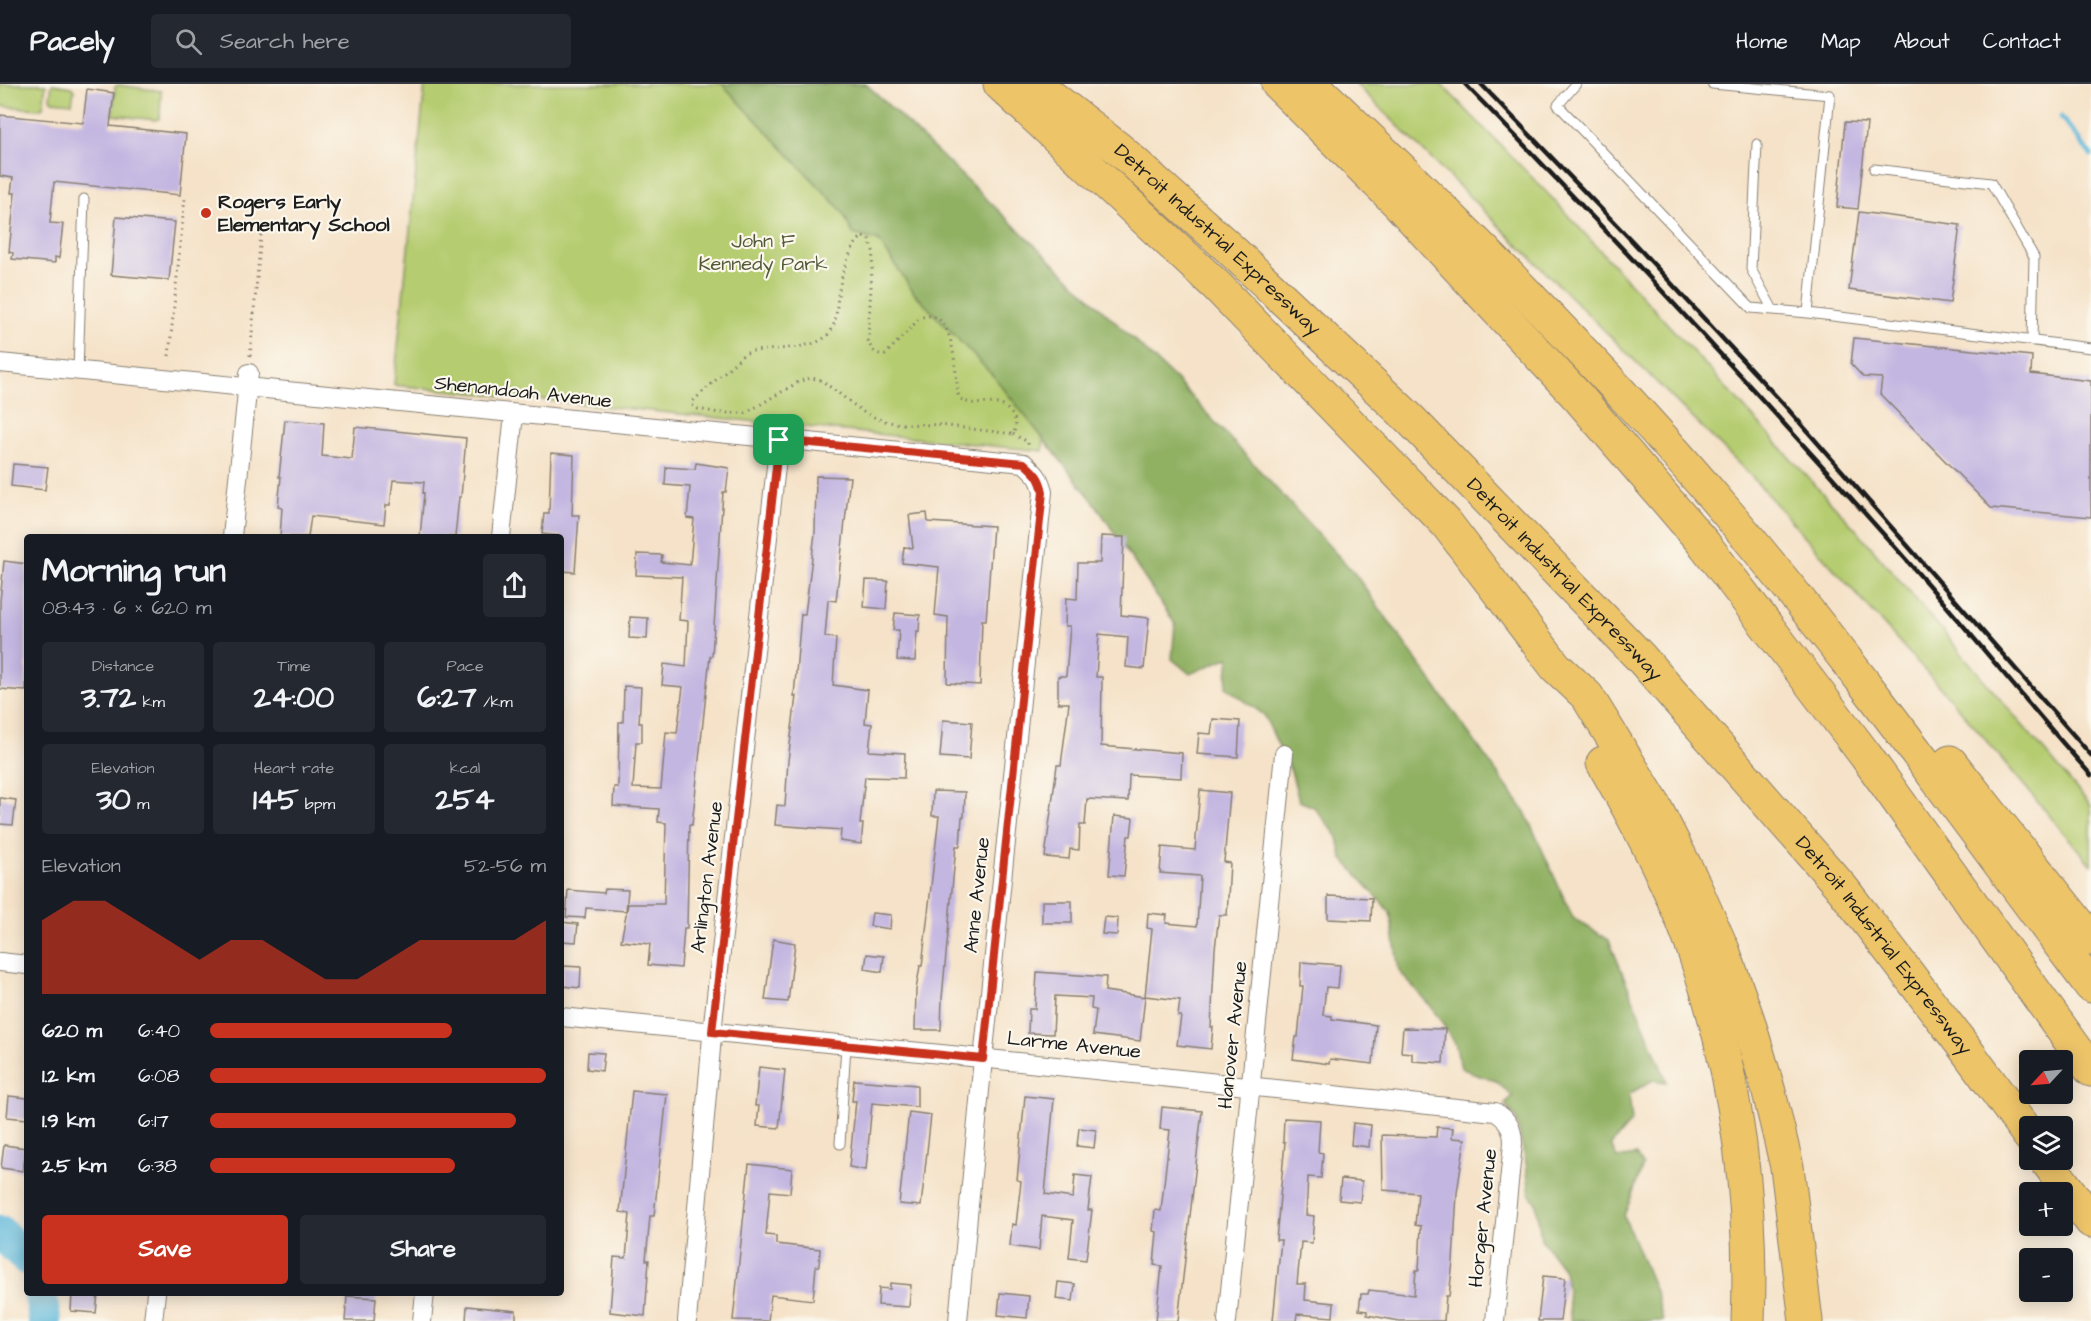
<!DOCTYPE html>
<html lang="en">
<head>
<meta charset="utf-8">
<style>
	body { margin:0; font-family:"Architects Daughter",sans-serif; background:#242831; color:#f1f3f6; height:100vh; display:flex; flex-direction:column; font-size:22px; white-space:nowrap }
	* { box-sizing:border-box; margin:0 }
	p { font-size:20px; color:#9ea1a6 }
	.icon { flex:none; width:33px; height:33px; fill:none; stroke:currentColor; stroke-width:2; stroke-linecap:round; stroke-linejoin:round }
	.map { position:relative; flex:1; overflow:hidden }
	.drawer { position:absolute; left:24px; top:450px; width:540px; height:762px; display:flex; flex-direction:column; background:#171b24; border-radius:6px; box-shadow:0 3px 15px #0003 }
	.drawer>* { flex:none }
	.needle { width:39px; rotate:244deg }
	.controls { position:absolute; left:2019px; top:966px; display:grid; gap:12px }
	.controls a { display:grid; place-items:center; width:54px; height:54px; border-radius:6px; background:#171b24; box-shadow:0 3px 15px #0003; font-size:30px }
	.pin { position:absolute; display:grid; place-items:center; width:51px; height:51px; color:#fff; margin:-26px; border-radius:12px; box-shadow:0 3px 9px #0006 }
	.round { display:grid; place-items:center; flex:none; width:63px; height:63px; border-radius:6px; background:#242831 }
	.overview { display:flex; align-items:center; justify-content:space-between; height:102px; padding:0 18px }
	h1 { font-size:33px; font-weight:700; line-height:45px }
	.stats { display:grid; grid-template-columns:repeat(3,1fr); gap:9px; height:102px; padding:6px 18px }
	.stats div { display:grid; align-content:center; border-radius:6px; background:#242831; text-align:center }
	.stats b { font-size:30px; font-weight:700 }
	.stats small { font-size:16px; font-weight:400 }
	.stats p { font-size:16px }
	.chart { height:168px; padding:12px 18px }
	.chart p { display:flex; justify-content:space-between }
	.chart svg { width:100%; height:108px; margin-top:6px; fill:#c8321e; opacity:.7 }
	.primary-button { display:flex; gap:12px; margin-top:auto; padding:12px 18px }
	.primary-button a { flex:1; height:69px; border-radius:6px; background:#c8321e; color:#fff; font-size:24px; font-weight:700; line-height:69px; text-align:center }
	.primary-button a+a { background:#242831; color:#f1f3f6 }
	ul { padding:0 18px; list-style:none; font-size:20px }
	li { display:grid; grid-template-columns:96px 72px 1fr; align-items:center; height:45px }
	li i { height:15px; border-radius:8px; background:#c8321e }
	header { display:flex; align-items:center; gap:36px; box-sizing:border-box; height:84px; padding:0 30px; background:#171b24; border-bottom:2px solid #363941 }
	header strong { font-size:28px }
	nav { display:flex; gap:33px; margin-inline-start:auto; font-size:21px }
	.search { width:420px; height:54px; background:#242831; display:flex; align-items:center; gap:15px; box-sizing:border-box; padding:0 21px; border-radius:6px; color:#9ea1a6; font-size:22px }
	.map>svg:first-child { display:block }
	.green { fill:#b5cc70; stroke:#687446; stroke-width:1.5 }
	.forest { fill:#90b062; stroke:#56663f; stroke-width:1.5 }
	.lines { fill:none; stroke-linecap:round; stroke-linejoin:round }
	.stream { stroke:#5db8db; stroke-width:5 }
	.river { stroke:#5db8db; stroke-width:33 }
	.building { fill:#c3b6e1 }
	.lane-casing { stroke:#887f72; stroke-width:11 }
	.street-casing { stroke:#887f72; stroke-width:20 }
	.highway-casing { stroke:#887f72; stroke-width:35 }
	.path { stroke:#887f72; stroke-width:3; stroke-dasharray:1.5 4.5; stroke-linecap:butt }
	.lane { stroke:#fff; stroke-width:9 }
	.street { stroke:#fff; stroke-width:18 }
	.highway { stroke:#eec469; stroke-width:33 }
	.rail { stroke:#1c1c1c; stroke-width:4.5 }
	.route-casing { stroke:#fff; stroke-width:12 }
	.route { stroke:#c8321e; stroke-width:8 }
	.poi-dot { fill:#c8321e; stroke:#fbf7ec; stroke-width:2 }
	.labels { text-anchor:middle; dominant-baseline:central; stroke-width:4.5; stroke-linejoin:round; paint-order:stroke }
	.poi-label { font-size:20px; font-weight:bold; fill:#1c1c1c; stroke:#fbf7ec; text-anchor:start }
	.street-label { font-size:20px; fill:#1c1c1c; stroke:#fbf7ec }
	.park-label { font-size:20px; fill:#525a39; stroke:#fbf7ec }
</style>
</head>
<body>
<header>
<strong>Pacely</strong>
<div class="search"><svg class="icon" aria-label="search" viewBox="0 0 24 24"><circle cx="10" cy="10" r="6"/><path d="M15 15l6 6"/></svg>Search here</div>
<nav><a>Home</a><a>Map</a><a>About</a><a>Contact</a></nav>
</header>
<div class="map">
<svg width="2091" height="1237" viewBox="0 0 2091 1237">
	<rect width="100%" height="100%" fill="#fbf7ec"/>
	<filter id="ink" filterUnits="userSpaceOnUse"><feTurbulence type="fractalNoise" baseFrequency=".0167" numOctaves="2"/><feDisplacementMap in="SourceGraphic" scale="12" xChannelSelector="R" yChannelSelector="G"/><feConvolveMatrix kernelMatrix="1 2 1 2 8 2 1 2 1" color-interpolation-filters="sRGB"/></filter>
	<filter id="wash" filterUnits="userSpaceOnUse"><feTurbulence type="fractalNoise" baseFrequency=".008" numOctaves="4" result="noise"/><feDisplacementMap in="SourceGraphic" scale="24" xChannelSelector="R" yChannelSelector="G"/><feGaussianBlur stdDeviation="1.35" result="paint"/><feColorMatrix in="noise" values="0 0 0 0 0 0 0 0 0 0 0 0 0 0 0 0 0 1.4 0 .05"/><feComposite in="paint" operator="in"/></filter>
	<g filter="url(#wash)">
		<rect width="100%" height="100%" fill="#f5e2c8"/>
		<path class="green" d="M0 0H46L43 23 39 25 0 22Z
			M52 0 71 3 74 6 72 19 52 17 50 14Z
			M425 0H829L1053 206 1043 367 394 301Z
			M1356 0H1441L1552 114 1861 451 2091 722V781L1969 636 1750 391Z
			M118 1 161 7 160 34 156 36 113 31 115 3Z"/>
		<path class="forest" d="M722 0H866L1176 296 1355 490 1525 728 1573 834 1609 856 1667 998 1653 996 1629 1010 1632 1037 1611 1061 1617 1074 1636 1071 1643 1082 1624 1132 1657 1212 1663 1237H1571L1564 1186 1541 1155 1536 1119 1530 1111 1526 1079 1516 1034 1505 1020 1512 1012 1496 997 1477 991 1461 984 1455 959 1432 924 1399 887 1390 828 1342 774 1338 753 1314 723 1299 717 1292 690 1264 631 1226 603 1229 573 1190 590 1172 575 1175 540 1096 421 995 294 914 209 879 157 853 150 842 127Z"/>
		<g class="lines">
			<path class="stream" d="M2061 33 2091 71"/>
			<path class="river" d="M0 1148 27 1175
				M40 1209 45 1237"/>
		</g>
		<g id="blocks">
			<path class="building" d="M87 5 114 9 110 42 186 50 180 111 54 98 50 139 63 140 59 174 55 173V179L12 175 13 169 9 168 15 109H11L13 94 0 92V31L83 39Z
				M1845 38 1867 39 1858 125 1837 123Z
				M1859 128 1960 141 1950 219 1849 206Z
				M116 133 175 138 169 196 111 191Z
				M1854 254 2032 272 2031 290 2091 297V433L1991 424 1880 310 1882 294 1863 293 1851 280Z
				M285 336 324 339 322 372 352 375 355 343 466 354 461 413H459L455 453H420L424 409H423L424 398 393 396 390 421H386L384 440 311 432 308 453H280L282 424 278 423 281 393H279Z
				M551 369 574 371 572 431H579L575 488 561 487V452L542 450 544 429H549Z
				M696 379 729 384 726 408H723L712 572H710L692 741H689L687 844H684L681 884 648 881 650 860 621 857 628 820H664L666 739 658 738 659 725 613 722 614 703H618L619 638H623L624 602 641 603 639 639H642V658H636L633 704 661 705 666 648 677 649 683 603 662 601 664 580 686 583 688 537 679 536 682 493 636 491 637 470 662 471 661 478 690 481 694 435 687 434 690 403 665 401 666 383 695 385Z
				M13 380 48 383 45 406 11 402Z
				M816 392 850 393 836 517 828 516 825 553 836 554 833 601 868 606 865 639 872 640 869 667 905 669 904 694 865 693 860 740H863L861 760 840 757 841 746 775 741 777 721 785 722 788 677 796 612H794L801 530H805L815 449Z
				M927 429 928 438 993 442 986 536H982L980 601 947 599 948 533 935 531 939 483 902 479 904 463 913 464 909 431Z
				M1101 452 1124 453 1121 531 1149 534 1144 585 1126 583 1128 553 1099 550 1096 593H1102L1101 662 1182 669 1181 694 1129 691 1128 717 1087 715 1085 741H1080L1079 766 1070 765 1069 775 1045 773 1057 681H1061L1069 619H1058V592H1066L1070 542H1065L1066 514 1077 515 1078 479H1100Z
				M4 477 27 480 26 607 0 605V517Z
				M866 496 888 497 886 525 864 523Z
				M895 529 920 531 919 548 917 547 915 577 897 576 899 546H893Z
				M630 533 648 534 647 555 629 554Z
				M1213 635 1240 637 1238 673 1197 670 1199 649 1211 650Z
				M943 636 972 638 969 675 940 673Z
				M1200 706 1230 709 1224 778 1230 779 1227 831H1219L1215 865 1211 943H1213L1211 965 1177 961 1181 932H1178L1180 916 1145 912 1152 845 1147 844 1148 829 1167 831 1166 839 1197 842 1200 792 1160 789 1162 763 1195 766Z
				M933 707 965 708 964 733H962L960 762H956L942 914 941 946H915L916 906 920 882H922L939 732H932Z
				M0 714 16 716 13 741 0 740Z
				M1114 732 1133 734 1131 752H1128L1124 792 1109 791Z
				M605 805 628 806 626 827 586 824 585 834 566 833 568 806 604 809Z
				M1328 812 1372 814 1371 837 1328 835Z
				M1042 817H1072V839H1042Z
				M872 829 891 831 890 845 870 842Z
				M1104 833 1118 834 1117 851 1102 850Z
				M561 838 578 840 576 858 561 857Z
				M773 855 795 859 788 918 765 916Z
				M867 870 884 872 882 888 865 885Z
				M1301 878 1340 881 1338 904 1326 903 1323 931 1332 932V935L1376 941 1373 980 1330 975 1329 980 1293 975 1296 953H1298L1303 902H1300Z
				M563 882 581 883 580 904 562 902Z
				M1037 888 1106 893 1105 907 1145 913 1140 957 1093 951 1096 926 1091 925 1092 914 1055 912 1053 950 1028 949 1029 925H1035Z
				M1403 944 1445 945 1443 979 1412 977V969L1401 968Z
				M588 968 604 969 602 987 587 985Z
				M759 983 785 986 779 1044 757 1042 759 1022H755Z
				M854 996 917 1001V1023L872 1019 866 1086 849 1083 856 1017H852Z
				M632 1007 667 1010 654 1132H650L646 1176H649L645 1232 610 1228 614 1173 626 1174 630 1130 620 1128Z
				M9 1012 27 1014V1035L7 1033Z
				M1025 1012 1054 1015 1045 1110 1073 1114 1075 1091 1092 1093 1088 1126H1092L1086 1176 1069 1174 1073 1136 1042 1132 1039 1166 1010 1162 1012 1140 1016 1141 1021 1097 1017 1096Z
				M1162 1023 1202 1027 1178 1237H1156L1162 1182 1154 1181 1157 1148 1153 1147 1155 1126 1161 1127 1170 1046 1160 1045Z
				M909 1028 931 1031 921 1122 899 1120Z
				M1284 1034 1320 1036 1318 1068 1323 1069 1321 1094 1308 1093 1306 1131 1314 1132 1312 1159 1301 1158 1297 1200H1306L1305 1216 1334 1219 1333 1233 1297 1230 1296 1237H1273L1281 1156H1276L1285 1058H1283Z
				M1353 1039 1371 1041 1369 1063 1351 1061Z
				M1437 1043 1453 1044 1452 1054 1465 1055 1457 1109 1453 1177 1449 1212H1446L1444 1237H1399L1367 1231V1227L1359 1226 1361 1210H1368L1369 1206 1414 1211 1416 1186H1419L1421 1142 1415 1141 1418 1109 1383 1106 1382 1051 1436 1053Z
				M1079 1044 1096 1046 1094 1064 1077 1062Z
				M4 1061 26 1064 23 1087 1 1084Z
				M749 1080 792 1085 790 1109 770 1107 766 1151 776 1152V1160L820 1165 819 1182H816L813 1216 771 1211 768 1237 733 1236Z
				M1341 1095 1362 1097 1360 1118 1339 1116Z
				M1543 1192 1565 1194 1560 1237H1538Z
				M1058 1198 1075 1200 1073 1217 1056 1215Z
				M890 1199 911 1201 909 1223 878 1221 879 1204 890 1205Z
				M72 1209H98L96 1229 71 1227Z
				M1000 1209 1029 1212 1027 1234 998 1231Z
				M347 1212 376 1214 374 1237H345Z
				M467 1222 516 1227V1237H466Z"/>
		</g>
	</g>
	<g filter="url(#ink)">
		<use href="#blocks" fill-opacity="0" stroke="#887f72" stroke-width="1.5"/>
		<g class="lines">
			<defs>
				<path id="lane" d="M1576 0 1558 21 1751 224 1808 229 2091 264
					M1712 0 1830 11 1808 229
					M1757 60 1751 185 1773 226
					M1874 85 1991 99 2034 173 2032 257
					M78 287 84 115
					M840 1060 846 961"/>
				<path id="street" d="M0 279 1024 379C1035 389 1040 393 1043 408L983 975 958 1237
					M232 453 249 289
					M501 453 514 330
					M0 878 27 881
					M561 933 961 972 1495 1028C1508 1035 1513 1045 1513 1059L1495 1237
					M153 1237 156 1209
					M422 1237 425 1209
					M687 1237 714 930 779 356
					M1227 1237 1284 670"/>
				<g id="highway">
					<path d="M1000 0 1218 203 1446 439 1556 583 1587 612 1653 719 1691 794 1723 866 1748 936 1769 1008 1787 1083 1806 1237"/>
					<path id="s1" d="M1035 0 1119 65 1229 164 1410 335 1641 574 1842 804 1964 963 2030 1053"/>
					<path d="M1278 0 1398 119 1579 314 1705 461 1866 672 2091 986"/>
					<path d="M1312 0C1457 137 1600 278 1729 431 1857 582 1972 744 2091 902"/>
					<path d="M1950 678 2091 855"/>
					<path d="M1603 679C1641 745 1678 815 1701 888 1737 998 1753 1122 1748 1237"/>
					<path d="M2046 1076 2091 1137"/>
				</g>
			</defs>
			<use href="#lane" class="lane-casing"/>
			<use href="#street" class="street-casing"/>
			<use href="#highway" class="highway-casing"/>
			<path class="path" d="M863 153 869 155 873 167 868 256C871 266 875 270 885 271L920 234C955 219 955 288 958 310L961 315C977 326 997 311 1010 328 1017 336 1017 341 1013 350L940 341 901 340 884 337 866 330 821 296 811 294 800 297 746 329H719L698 325 692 321 694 316 744 270 753 267C772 265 805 265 821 256 840 245 835 224 839 206 841 193 851 158 863 153Z
				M169 272 185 113
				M250 272 262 139
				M1013 350 1028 358V363"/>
			<use href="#lane" class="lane"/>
			<use href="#street" class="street"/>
			<use href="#highway" class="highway"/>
			<path class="rail" d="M1465 0C1620 159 1770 322 1917 488 1976 555 2032 625 2091 691
				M1481 0 1633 158 1787 324 2091 671"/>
		</g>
	</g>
	<g class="lines" filter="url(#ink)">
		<defs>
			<path id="route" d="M779 356 1024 379C1035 389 1040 393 1043 408L983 975 712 948Z"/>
		</defs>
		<use href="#route" class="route-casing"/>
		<use href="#route" class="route"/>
	</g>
	<circle class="poi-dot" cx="206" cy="129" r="6"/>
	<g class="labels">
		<g class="poi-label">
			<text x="218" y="118">Rogers Early<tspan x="218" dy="23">Elementary School</tspan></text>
		</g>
		<g class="street-label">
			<text stroke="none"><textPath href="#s1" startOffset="240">Detroit Industrial Expressway</textPath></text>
			<text transform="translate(523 308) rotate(6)">Shenandoah Avenue</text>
			<text stroke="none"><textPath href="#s1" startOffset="726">Detroit Industrial Expressway</textPath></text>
			<text transform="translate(707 793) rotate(-83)">Arlington Avenue</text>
			<text transform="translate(977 811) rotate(-84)">Anne Avenue</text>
			<text stroke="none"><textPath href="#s1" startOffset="1212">Detroit Industrial Expressway</textPath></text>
			<text transform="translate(1233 951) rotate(-84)">Hanover Avenue</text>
			<text transform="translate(1074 961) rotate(6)">Larme Avenue</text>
			<text transform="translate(1483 1134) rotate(-84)">Horger Avenue</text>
		</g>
		<g class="park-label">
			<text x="763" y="157">John F<tspan x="763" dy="23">Kennedy Park</tspan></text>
		</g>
	</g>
</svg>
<div class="controls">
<a><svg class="needle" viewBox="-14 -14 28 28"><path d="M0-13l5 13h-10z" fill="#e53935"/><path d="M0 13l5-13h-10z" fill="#9ea1a6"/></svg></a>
<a><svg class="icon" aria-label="layers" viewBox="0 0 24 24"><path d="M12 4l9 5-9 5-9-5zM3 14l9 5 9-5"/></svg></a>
<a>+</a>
<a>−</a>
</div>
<div class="pin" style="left:779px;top:356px;background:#1e9e55"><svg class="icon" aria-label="arrive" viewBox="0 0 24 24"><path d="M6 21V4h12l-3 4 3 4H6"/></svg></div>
<section class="drawer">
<div class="overview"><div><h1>Morning run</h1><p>08:43 · 6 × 620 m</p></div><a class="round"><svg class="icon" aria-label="share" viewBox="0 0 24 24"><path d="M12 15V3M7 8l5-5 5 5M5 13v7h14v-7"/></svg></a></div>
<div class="stats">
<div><p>Distance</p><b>3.72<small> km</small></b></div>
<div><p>Time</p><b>24:00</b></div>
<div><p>Pace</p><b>6:27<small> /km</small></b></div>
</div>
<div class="stats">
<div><p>Elevation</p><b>30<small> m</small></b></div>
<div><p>Heart rate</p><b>145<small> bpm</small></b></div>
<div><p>kcal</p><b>254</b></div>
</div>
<div class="chart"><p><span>Elevation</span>52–56 m</p>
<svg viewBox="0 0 160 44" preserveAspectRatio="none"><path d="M0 44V14L10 6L20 6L30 14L40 22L50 30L60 22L70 22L80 30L90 38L100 38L110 30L120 22L130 22L140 22L150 22L160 14V44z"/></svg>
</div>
<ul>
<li><b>620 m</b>6:40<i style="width:72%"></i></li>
<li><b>1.2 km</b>6:08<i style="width:100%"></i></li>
<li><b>1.9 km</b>6:17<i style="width:91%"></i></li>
<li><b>2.5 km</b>6:38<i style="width:73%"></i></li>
</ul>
<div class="primary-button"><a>Save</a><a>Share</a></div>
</section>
</div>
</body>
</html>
